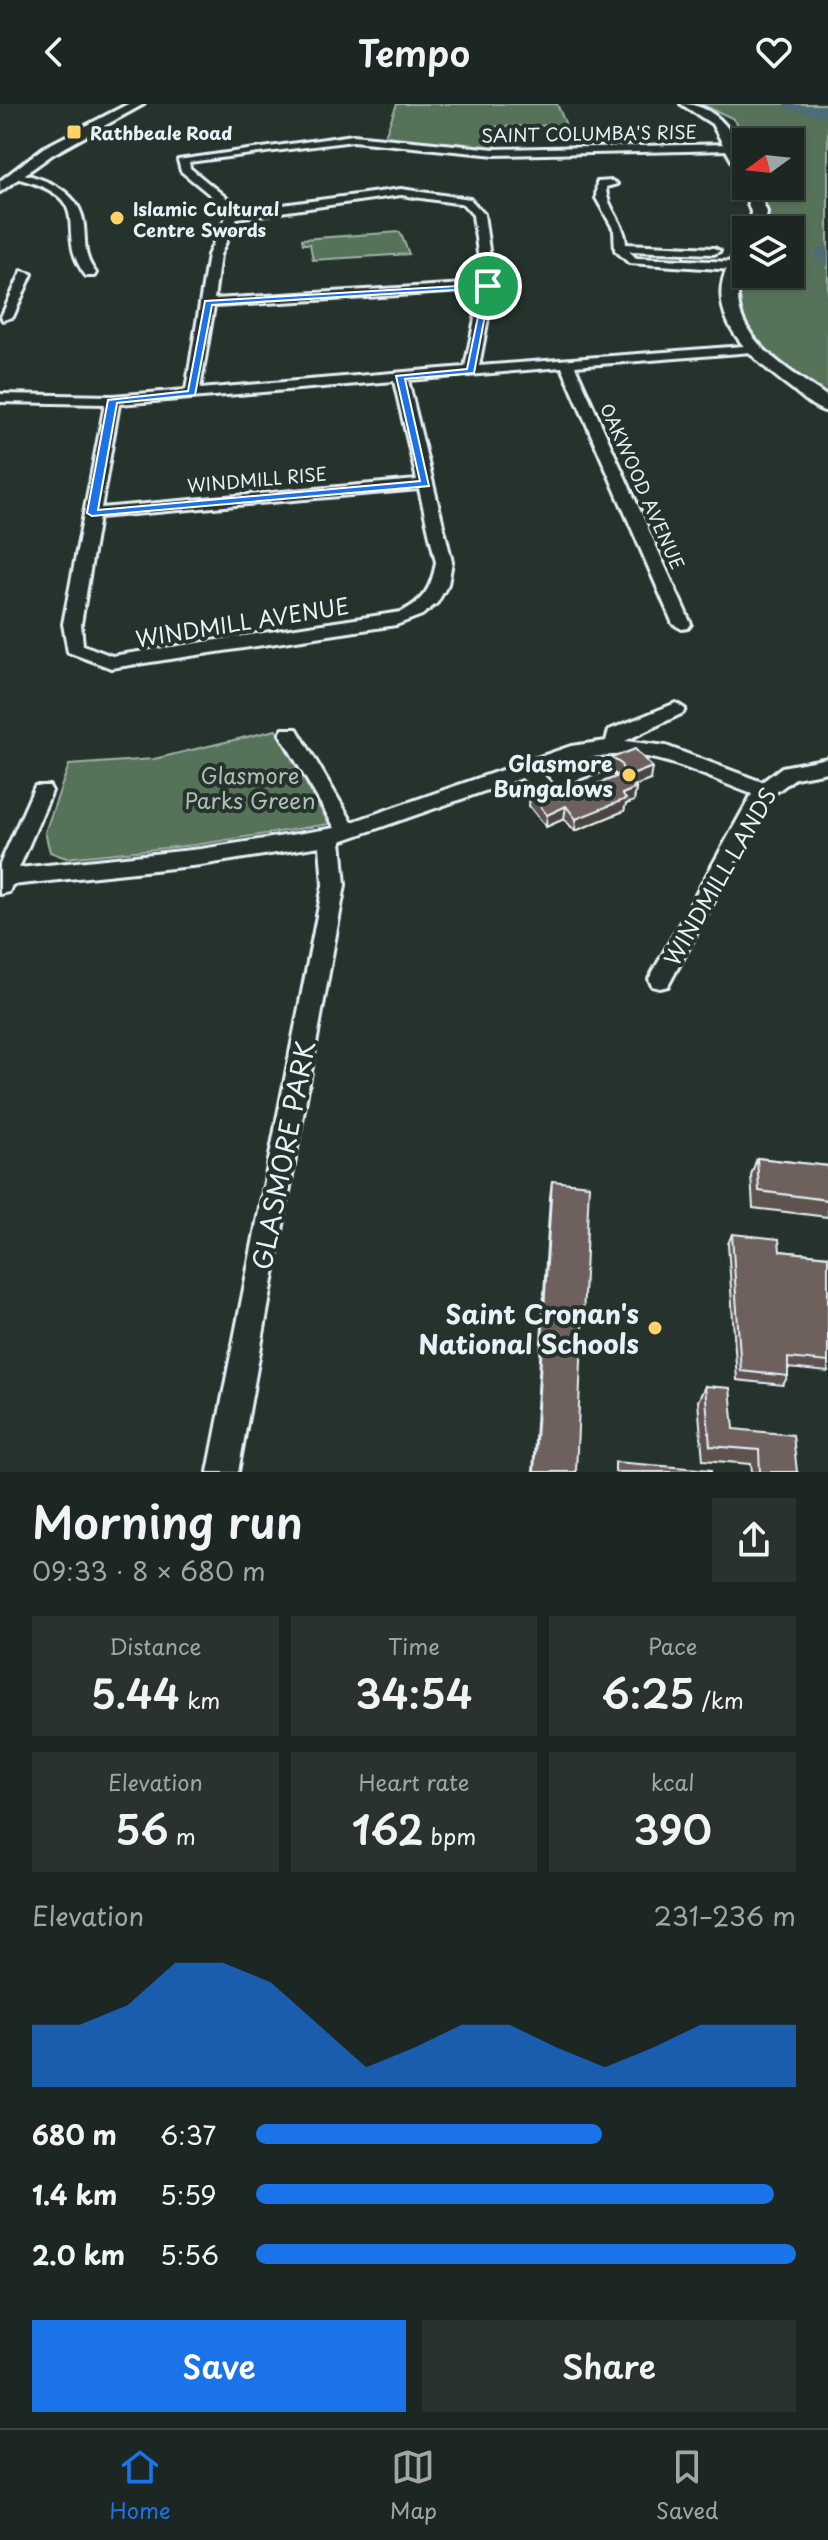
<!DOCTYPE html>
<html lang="en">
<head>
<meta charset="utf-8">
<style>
	body { margin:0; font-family:"Playpen Sans",sans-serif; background:#29322f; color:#f1f3f6; height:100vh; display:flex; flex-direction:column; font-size:30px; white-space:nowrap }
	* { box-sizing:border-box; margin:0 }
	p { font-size:26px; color:#a0a5a5 }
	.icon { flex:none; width:44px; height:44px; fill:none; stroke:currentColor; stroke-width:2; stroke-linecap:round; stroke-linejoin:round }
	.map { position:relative; height:1368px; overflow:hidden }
	.panel { display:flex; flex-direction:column; background:#1c2622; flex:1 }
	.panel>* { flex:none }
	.needle { width:52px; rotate:255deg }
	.tools { position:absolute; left:732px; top:24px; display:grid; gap:16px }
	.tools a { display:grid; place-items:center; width:72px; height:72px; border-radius:0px; background:#1c2622; box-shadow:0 2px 6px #0004,0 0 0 2px #3a4340; font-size:40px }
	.pin { position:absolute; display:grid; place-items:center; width:68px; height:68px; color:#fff; margin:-34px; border:4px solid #fff; border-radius:50%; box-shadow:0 2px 8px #0007 }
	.round { display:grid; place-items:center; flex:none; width:84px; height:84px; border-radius:0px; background:#29322f }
	.summary { display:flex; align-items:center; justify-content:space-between; height:136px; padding:0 32px }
	h1 { font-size:44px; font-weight:600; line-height:60px }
	.stats { display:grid; grid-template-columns:repeat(3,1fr); gap:12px; height:136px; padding:8px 32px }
	.stats div { display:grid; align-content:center; border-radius:0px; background:#29322f; text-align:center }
	.stats b { font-size:40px; font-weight:600 }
	.stats small { font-size:22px; font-weight:400 }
	.stats p { font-size:22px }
	.chart { height:224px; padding:16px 32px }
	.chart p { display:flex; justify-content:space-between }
	.chart svg { width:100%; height:144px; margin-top:8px; fill:#1a73e8; opacity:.7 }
	.cta { display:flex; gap:16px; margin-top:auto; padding:16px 32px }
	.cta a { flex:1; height:92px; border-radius:0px; background:#1a73e8; color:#fff; font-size:32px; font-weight:600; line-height:92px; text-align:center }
	.cta a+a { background:#29322f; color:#f1f3f6 }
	ul { padding:0 32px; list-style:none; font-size:26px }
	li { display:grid; grid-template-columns:128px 96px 1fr; align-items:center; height:60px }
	li i { height:20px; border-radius:10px; background:#1a73e8 }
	header { display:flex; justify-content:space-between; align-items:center; height:104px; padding:0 32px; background:#1c2622; font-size:36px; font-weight:600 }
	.tab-bar { display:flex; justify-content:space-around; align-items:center; height:112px; border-top:2px solid #3a4340; background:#1c2622; font-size:22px; color:#a0a5a5 }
	.tab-bar a { display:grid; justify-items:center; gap:4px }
	.tab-bar .on { color:#1a73e8 }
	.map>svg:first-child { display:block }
	.green { fill:#567259; stroke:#9fb2a8; stroke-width:2 }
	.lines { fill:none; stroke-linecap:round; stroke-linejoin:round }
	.river { fill:#4f6d76; fill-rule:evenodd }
	.street-casing { stroke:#e8f1f8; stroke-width:6 }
	.secondary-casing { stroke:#e8f1f8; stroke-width:6 }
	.street { fill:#26332d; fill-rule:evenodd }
	.secondary { fill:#26332d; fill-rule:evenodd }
	.wall { fill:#5e5350; stroke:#e8f1f8; stroke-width:2 }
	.shaded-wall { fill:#4c4441; stroke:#e8f1f8; stroke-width:2 }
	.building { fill:#6d615d; stroke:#e8f1f8; stroke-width:2 }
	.route { fill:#1a73e8; stroke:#fff; stroke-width:2; fill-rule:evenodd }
	.poi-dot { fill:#ffd166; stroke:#26332d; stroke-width:3 }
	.labels { text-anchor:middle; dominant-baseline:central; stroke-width:8; stroke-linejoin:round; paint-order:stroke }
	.far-poi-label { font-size:18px; font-weight:bold; fill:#e8f1f8; stroke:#26332d; text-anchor:start }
	.far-street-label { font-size:18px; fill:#e8f1f8; stroke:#26332d }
	.street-label { font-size:22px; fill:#e8f1f8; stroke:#26332d }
	.poi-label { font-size:22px; font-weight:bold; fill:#e8f1f8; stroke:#26332d; text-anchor:end }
	.park-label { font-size:22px; fill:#aebeb8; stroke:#26332d }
	.near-street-label { font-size:26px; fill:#e8f1f8; stroke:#26332d }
	.near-poi-label { font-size:26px; font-weight:bold; fill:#e8f1f8; stroke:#26332d; text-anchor:end }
</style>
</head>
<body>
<header><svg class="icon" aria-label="back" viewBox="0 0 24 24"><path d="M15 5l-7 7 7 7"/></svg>Tempo<svg class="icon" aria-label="heart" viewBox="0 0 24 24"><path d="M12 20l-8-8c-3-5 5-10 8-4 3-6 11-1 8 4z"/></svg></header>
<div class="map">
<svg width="828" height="1368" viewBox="0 0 828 1368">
	<rect width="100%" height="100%" fill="#26332d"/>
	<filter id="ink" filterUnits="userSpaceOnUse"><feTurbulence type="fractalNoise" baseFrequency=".0125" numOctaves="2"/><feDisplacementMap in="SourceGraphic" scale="16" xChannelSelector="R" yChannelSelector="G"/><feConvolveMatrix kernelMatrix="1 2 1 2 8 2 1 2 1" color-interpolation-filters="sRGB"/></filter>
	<g filter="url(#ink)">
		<path class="green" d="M397 0H557L566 21 484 23 498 37 496 44 384 34Z
			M701 0H828V293C785 260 715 224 746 159V170H790V126H764L769 110 762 93 794 89 790 38H754L732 14Z
			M400 128 409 150 313 156 310 140H303L302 135Z
			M276 626 329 720 195 741 66 754 50 748 45 728 69 661 154 655Z"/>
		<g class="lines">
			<path class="river" d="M784 0 828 2V14L786 4Z
				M828 142V162L812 153 820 144Z"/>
			<defs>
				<path id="street" d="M353 31 495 45 732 40 737 43 732 46 495 51 353 37 189 58 190 64 235 101 238 107 401 85 470 95 484 110 494 182 479 262 757 241 759 244 752 248 575 262 691 520 688 524 682 525 673 520 562 263 408 276 452 458 448 480 437 499 422 511 396 521 111 564 68 548 63 520 105 300 0 298V290L113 292 186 286 208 151 227 111 226 104 181 67 178 56ZM401 91 463 100 473 111 482 179 214 195 220 151 237 114ZM481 186 465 263 200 285 214 202ZM394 277 417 376 101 404 119 300ZM419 385 436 458C432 483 424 497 401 508L112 552 83 541 81 520 99 413Z
					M16 68C46 75 81 87 84 122 86 142 83 152 96 169L94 172H86C50 126 104 95 12 73V69Z
					M612 77 617 80 606 83C606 104 625 118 626 140L714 144 720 147 714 150 629 147 636 154 734 158 740 162 734 166 629 159 615 146 614 126 596 94 597 78Z
					M22 167 32 170 13 213 3 216 1 213Z
					M676 599 685 605 683 609 625 637 666 642 762 678 782 663 828 654V668L795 674 771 692 668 882 660 884 652 882 649 875 752 690C664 656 635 634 540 667L557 686 607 668 617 675 614 680 561 700H547L522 674 341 737 345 781 238 1368H208L323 781 320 742 201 761 12 781 9 788 0 790V760L35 682H49L52 687 19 764 201 745 335 724 280 630 283 625H297L352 718 571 642 606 637 609 626Z"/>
				<path id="secondary" d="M128 0H144L53 50 0 88V77L43 44Z
					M681 0C723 0 746 43 746 82H756L767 108 764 126H748L751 108 742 82 744 79 712 20Z
					M746 138C746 158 738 174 738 194 740 240 795 270 828 293V308C814 305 802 293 791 284 754 257 703 214 728 162 733 153 736 141 746 138Z"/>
			</defs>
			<use href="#street" class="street-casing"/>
			<use href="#secondary" class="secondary-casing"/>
			<use href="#street" class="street"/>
			<use href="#secondary" class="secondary"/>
		</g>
		<path class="wall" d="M612 654 650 676 634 682 636 684 634 697 626 700 624 707 575 727 564 715 546 723 529 702 530 689 560 695 618 672 610 666Z
			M757 1054 828 1062V1113L753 1104 751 1071Z
			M552 1077 575 1363 576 1368H533L550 1093Z
			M732 1130 780 1147 828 1152V1268L788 1264V1272L783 1281 737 1276 728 1140Z
			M705 1282 734 1325 797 1368H752L751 1360 703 1356 698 1297Z"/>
		<path class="shaded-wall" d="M652 663 650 676 624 686 627 673Z
			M636 684 634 697 626 700 624 707 575 727 576 715 622 690Z
			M566 702 564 715 546 723 547 711Z"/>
		<path class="building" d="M635 645 652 663 627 673 636 684 622 690 626 695 576 715 566 702 547 711 530 689 542 685 560 695 624 670 621 660 612 654Z
			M757 1054 828 1062V1096L759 1087Z
			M552 1077 589 1081 576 1368H534Z
			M732 1130 779 1135 780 1147 828 1152V1258L788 1254V1272L741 1267Z
			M705 1282 730 1284 734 1325 793 1331 797 1368H760L759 1346 710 1342Z
			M615 1358 711 1366V1368H615Z"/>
	</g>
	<path class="route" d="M491 180 474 269 405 275 429 382 92 412 87 409 108 296 188 287 205 197ZM484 184 467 265 396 272 420 377 98 406 117 299 195 291 212 201Z"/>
	<g class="poi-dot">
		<rect x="66" y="20" width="16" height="16" rx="4"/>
		<circle cx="117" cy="114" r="8"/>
		<circle cx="629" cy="671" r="8"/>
		<circle cx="655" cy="1224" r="8"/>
	</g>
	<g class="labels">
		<g class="far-poi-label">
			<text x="90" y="28">Rathbeale Road</text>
			<text x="133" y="104">Islamic Cultural<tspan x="133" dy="21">Centre Swords</tspan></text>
		</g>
		<g class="far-street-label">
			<text transform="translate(589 29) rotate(-1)">SAINT COLUMBA'S RISE</text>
			<text transform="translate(257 375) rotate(-5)">WINDMILL RISE</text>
			<text transform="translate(643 382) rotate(66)">OAKWOOD AVENUE</text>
		</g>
		<g class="street-label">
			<text transform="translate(242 517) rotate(-9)">WINDMILL AVENUE</text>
			<text transform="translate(719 772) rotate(-60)">WINDMILL LANDS</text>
		</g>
		<g class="poi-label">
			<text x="613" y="658">Glasmore<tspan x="613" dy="25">Bungalows</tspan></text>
		</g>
		<g class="park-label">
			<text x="250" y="670">Glasmore<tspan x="250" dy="25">Parks Green</tspan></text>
		</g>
		<g class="near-street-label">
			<text transform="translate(283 1051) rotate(-79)">GLASMORE PARK</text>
		</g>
		<g class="near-poi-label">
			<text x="639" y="1209">Saint Cronan's<tspan x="639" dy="30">National Schools</tspan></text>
		</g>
	</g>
</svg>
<div class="tools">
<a><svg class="needle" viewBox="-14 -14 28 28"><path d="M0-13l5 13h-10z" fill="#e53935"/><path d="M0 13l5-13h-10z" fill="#a0a5a5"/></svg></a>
<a><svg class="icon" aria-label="layers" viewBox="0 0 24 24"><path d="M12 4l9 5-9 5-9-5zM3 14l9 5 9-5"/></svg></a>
</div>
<div class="pin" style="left:488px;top:182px;background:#1e9e55"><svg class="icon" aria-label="arrive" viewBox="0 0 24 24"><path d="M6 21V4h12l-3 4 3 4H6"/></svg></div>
</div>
<section class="panel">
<div class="summary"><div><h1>Morning run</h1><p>09:33 · 8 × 680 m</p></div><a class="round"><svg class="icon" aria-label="share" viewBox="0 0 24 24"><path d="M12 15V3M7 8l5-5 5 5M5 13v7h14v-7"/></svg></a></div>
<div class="stats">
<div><p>Distance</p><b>5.44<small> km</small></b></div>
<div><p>Time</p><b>34:54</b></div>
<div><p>Pace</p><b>6:25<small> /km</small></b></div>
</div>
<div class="stats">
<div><p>Elevation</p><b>56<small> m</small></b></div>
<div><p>Heart rate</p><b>162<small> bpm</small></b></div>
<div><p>kcal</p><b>390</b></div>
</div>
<div class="chart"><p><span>Elevation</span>231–236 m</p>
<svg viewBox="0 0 160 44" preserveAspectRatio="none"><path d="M0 44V25L10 25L20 19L30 6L40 6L50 12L60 25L70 38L80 32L90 25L100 25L110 32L120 38L130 32L140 25L150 25L160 25V44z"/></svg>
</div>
<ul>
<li><b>680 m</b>6:37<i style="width:64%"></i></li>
<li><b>1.4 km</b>5:59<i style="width:96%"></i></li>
<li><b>2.0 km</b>5:56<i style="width:100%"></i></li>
</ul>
<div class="cta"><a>Save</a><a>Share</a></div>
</section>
<nav class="tab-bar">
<a class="on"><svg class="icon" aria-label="home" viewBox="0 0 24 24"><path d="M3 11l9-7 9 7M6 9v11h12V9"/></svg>Home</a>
<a><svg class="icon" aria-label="map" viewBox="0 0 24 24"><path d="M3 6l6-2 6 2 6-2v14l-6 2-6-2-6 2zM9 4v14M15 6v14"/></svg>Map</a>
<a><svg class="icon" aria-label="saved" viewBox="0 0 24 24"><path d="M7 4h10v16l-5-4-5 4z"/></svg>Saved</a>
</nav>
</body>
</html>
